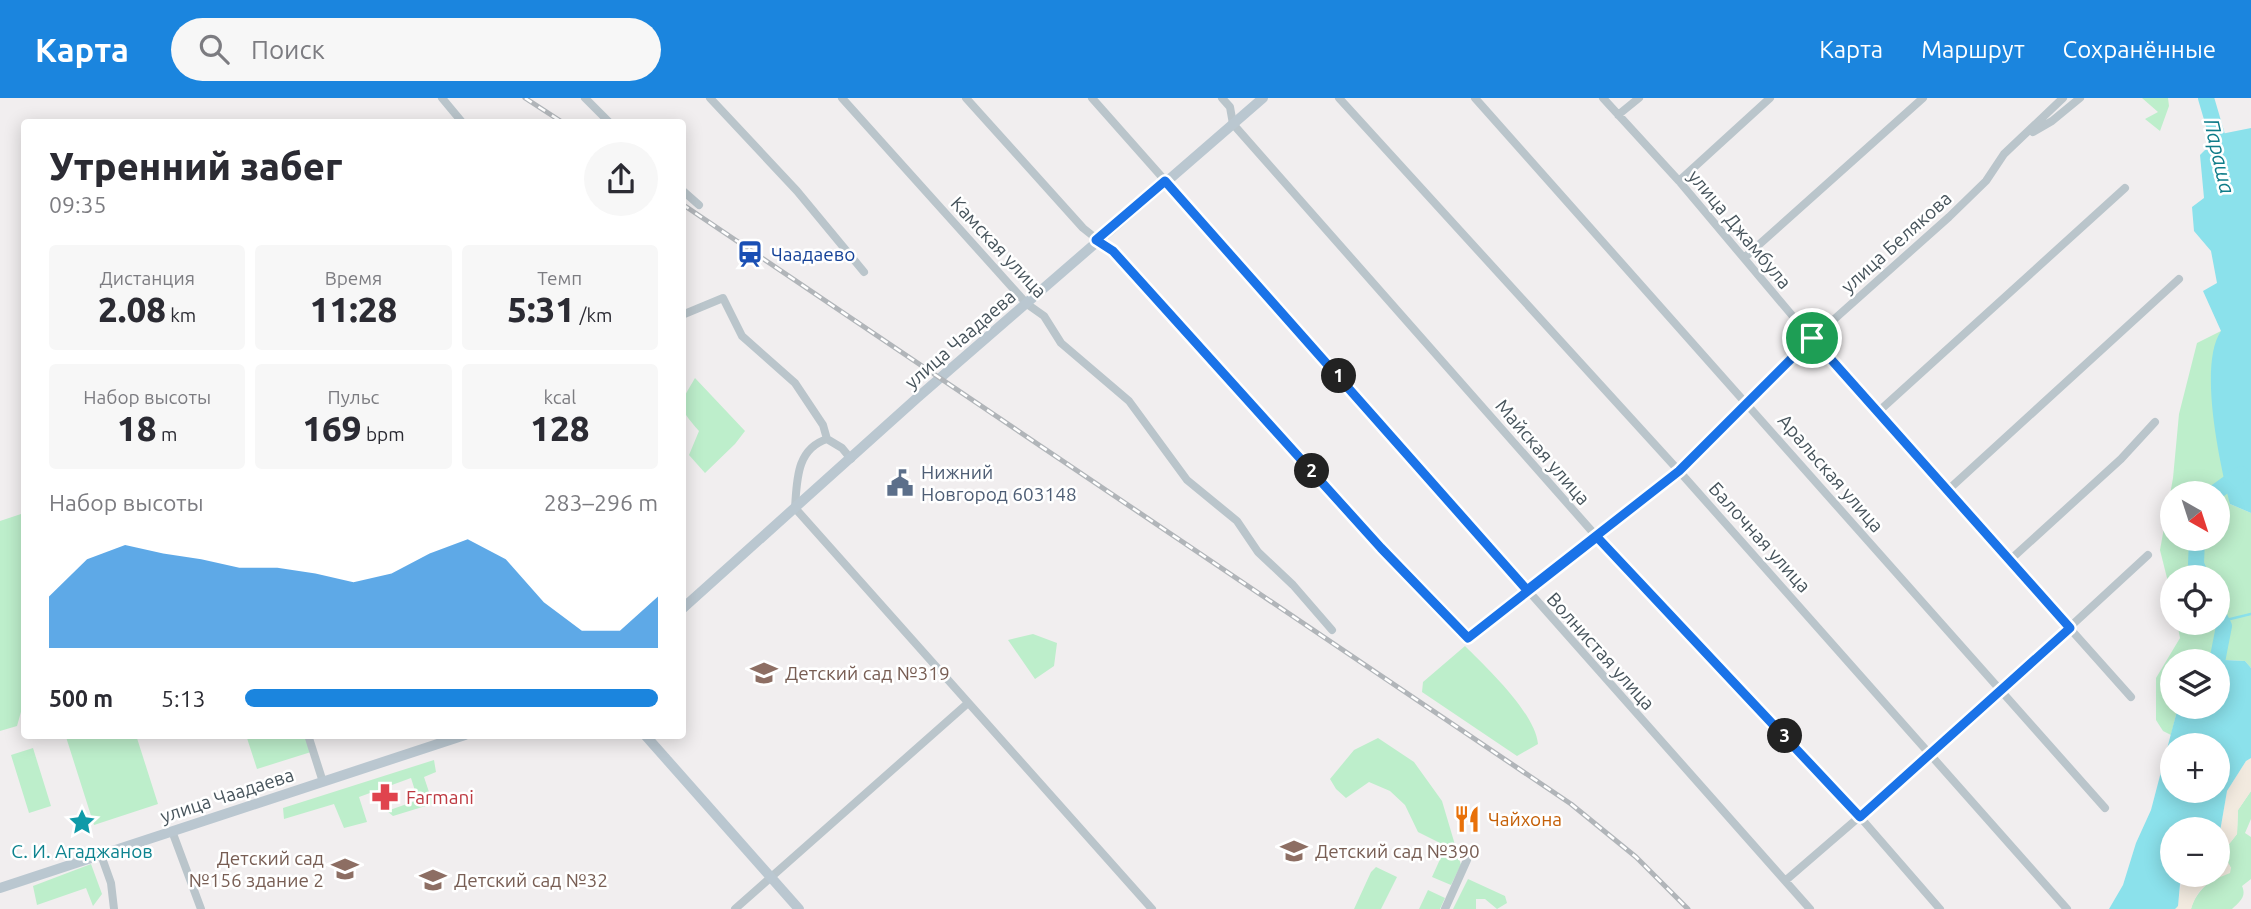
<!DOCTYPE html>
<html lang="ru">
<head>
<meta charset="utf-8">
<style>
	body { margin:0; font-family:Ubuntu,sans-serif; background:#f7f7f7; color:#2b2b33; height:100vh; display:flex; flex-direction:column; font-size:26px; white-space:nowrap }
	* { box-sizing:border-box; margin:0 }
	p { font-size:23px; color:#7c7c81 }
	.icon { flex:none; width:38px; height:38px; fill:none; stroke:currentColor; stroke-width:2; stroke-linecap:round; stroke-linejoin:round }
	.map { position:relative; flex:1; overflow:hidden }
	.side { position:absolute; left:21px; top:21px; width:665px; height:620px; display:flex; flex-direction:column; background:#fff; border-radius:7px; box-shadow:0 4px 18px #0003 }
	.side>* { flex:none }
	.needle { width:46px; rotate:141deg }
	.buttons { position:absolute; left:2160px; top:383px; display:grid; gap:14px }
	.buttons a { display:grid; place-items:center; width:70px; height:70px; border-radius:50%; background:#fff; box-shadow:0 4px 18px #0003; font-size:35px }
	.pin { position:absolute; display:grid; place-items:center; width:60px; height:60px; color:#fff; margin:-30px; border:4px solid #fff; border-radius:50%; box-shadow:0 2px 7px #0007 }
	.km { position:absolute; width:35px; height:35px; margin:-18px; border-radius:50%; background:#222; color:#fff; font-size:19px; line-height:35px; text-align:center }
	.round { display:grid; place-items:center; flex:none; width:74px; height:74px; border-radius:37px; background:#f7f7f7 }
	.head { display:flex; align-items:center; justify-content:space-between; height:119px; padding:0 28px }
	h1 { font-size:38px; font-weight:800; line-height:52px }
	.figures { display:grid; grid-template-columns:repeat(3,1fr); gap:10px; height:119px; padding:7px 28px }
	.figures div { display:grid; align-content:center; border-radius:7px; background:#f7f7f7; text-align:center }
	.figures b { font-size:35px; font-weight:800 }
	.figures small { font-size:19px; font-weight:400 }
	.figures p { font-size:19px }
	.chart { height:196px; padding:14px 28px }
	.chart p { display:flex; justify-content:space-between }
	.chart svg { width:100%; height:126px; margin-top:7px; fill:#1b85de; opacity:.7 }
	ul { padding:0 28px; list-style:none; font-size:23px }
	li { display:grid; grid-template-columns:112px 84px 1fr; align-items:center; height:52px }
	li i { height:18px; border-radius:9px; background:#1b85de }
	header { display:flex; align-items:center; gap:42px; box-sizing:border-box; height:98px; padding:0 35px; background:#1b85de; color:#fff }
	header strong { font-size:33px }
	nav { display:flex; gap:38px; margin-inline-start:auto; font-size:24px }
	.search { width:490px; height:63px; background:#f7f7f7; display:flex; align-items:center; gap:18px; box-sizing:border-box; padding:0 24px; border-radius:38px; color:#7c7c81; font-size:26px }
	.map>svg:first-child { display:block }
	.green { fill:#bdeecb; fill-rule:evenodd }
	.sand { fill:#f2eadf }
	.water { fill:#8be1eb; fill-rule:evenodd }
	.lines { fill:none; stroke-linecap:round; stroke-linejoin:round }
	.stream { stroke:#8be1eb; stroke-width:2.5 }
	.river { stroke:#8be1eb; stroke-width:16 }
	.street { stroke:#bac5cb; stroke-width:8 }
	.secondary { stroke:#bac7d0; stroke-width:10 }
	.rail-casing { stroke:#b1b5b9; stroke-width:5 }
	.rail { stroke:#fff; stroke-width:2.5; stroke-dasharray:8; stroke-linecap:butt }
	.route-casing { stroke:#fff; stroke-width:14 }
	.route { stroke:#1a73e8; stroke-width:9 }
	.labels { text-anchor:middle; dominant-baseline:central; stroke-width:5; stroke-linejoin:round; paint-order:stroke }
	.street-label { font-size:19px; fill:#47545c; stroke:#fff }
	.transit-label { font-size:19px; fill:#164399; stroke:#fff; text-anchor:start }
	.service-label { font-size:19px; fill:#4e5e75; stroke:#fff; text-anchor:start }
	.education-label { font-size:19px; fill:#785e54; stroke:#fff; text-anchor:start }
	.health-label { font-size:19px; fill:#be3a42; stroke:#fff; text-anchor:start }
	.food-label { font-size:19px; fill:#c56008; stroke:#fff; text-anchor:start }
	.culture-label { font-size:19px; fill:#0d838f; stroke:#fff }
	.water-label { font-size:21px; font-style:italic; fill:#0f7c89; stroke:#fff }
</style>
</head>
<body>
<header>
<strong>Карта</strong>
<div class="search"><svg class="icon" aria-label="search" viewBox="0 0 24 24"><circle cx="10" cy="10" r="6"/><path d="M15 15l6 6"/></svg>Поиск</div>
<nav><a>Карта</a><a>Маршрут</a><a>Сохранённые</a></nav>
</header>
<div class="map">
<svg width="2251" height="811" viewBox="0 0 2251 811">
	<rect width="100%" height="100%" fill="#f1eeef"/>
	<path class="green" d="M2142 0H2168L2169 8 2160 33 2145 21 2158 14Z
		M2221 233 2230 406 2251 415V570L2245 563 2204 561 2202 563 2172 564V609H2178L2171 637 2163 633 2156 622V580L2180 540 2177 525H2217V480H2172V500L2160 452 2173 380 2179 316 2197 245ZM2172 396H2217V441H2172Z
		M695 280 745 333 735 346 705 375 689 357 699 333C677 307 678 309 695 280Z
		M24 415V603L17 628 0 633V423Z
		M1033 536 1057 545 1054 568 1035 581 1008 542Z
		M1465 548C1488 571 1535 615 1538 646L1517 658 1422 594 1423 584Z
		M72 637H136L158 706 94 727 66 639Z
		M246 637H305L311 654 257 671Z
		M1378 640 1414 664 1442 703 1461 767 1451 787 1432 779 1446 748 1418 734 1405 707 1390 693 1369 684 1346 700 1336 691 1330 681 1354 652Z
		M33 650 51 708 29 715 11 657Z
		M434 662 436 674 424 679 431 700 442 703 393 718 387 713 418 702 411 680 359 699 367 724 344 730 334 706 284 721 283 710Z
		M2251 693V721L2245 735 2251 739V781L2242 788C2247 799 2239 804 2232 811H2191C2197 790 2214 780 2231 770L2224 757 2226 750 2237 736 2238 712Z
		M91 766 102 796 93 808 86 790 37 807 33 788Z
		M1376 769 1397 779 1381 811H1354L1371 774Z
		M1468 781 1505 798 1507 805 1497 811 1485 801H1476V811H1453Z
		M1428 792 1445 800 1440 811H1419Z"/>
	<path class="sand" d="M2251 660V693L2238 712 2237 736 2226 750 2224 757 2231 770 2230 775C2210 783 2198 788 2191 811H2175C2183 799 2175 791 2188 777H2217V752L2227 693 2246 663Z"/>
	<path class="water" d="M2251 30V415L2230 406C2220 366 2198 267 2221 233L2203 193 2217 185 2211 153 2194 133 2192 109 2204 100 2200 57 2221 36Z
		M2204 561 2245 563 2251 570V660L2246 663 2227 693 2217 751V732H2172V777H2188L2180 786 2178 808 2175 811H2109L2123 787 2136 745 2151 712 2178 609H2217V564L2202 563ZM2172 648H2217V693H2172Z"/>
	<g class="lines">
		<path class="stream" d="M2222 523 2251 516"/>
		<path class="river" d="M2206 0 2223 58
			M2213 396 2241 376
			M2197 441 2196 466 2202 480
			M2217 514 2224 528 2217 564"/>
		<path class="street" d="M442 0 462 24
			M585 0 609 24
			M710 0 797 93 864 174
			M842 0 1027 206 1044 218 1061 245 1129 303 1187 382 1237 423 1258 454 1293 487 1332 532
			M966 0 1083 130 1113 154 1382 450 1468 540 1679 373 1812 241 1949 119 1986 83 2004 56 2063 0
			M1092 0 1810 811
			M1222 0 1230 9 1233 26 1597 439 1860 719 1940 811
			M1339 0 1679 373 2067 811
			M1475 0 2105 710
			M1603 0 1679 83 1812 241 2131 599
			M1618 17 1639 0
			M2033 34 2052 23 2080 0
			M1679 83 1770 0
			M682 92 699 107
			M1744 160 1923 0
			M682 217 723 200 742 238 795 285 823 327 827 341
			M1878 314 2125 90
			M851 361 842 350 827 341C796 351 797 383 795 410L1152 811
			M1948 392 2179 181
			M2010 462 2121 361 2155 324
			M308 637 323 684
			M172 733 201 811
			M101 757 111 785 114 811
			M1785 783 1931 657 2148 457
			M735 811 968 605
			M1445 811 1467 762"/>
		<path class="secondary" d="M682 511 917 300 1263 0
			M645 637 799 811
			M0 790 465 637"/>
		<defs>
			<path id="rail" d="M525 0 562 24
				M682 106 1571 706 1636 759 1688 811"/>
		</defs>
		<use href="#rail" class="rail-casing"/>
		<use href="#rail" class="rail"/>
	</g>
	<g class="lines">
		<defs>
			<path id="route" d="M1812 240 1679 373 1527 492 1165 83 1096 142 1113 153 1381 450 1468 540 1597 439 1860 719 2070 530 1812 240"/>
		</defs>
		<use href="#route" class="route-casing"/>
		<use href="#route" class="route"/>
	</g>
	<defs>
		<symbol id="station-bare" viewBox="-9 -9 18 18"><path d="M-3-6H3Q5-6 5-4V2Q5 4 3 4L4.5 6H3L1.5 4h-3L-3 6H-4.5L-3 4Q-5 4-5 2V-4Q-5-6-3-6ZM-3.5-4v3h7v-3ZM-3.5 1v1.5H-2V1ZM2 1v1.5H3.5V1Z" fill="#1a4fb4" stroke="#fff" stroke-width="2.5" paint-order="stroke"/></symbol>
		<symbol id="civic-bare" viewBox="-9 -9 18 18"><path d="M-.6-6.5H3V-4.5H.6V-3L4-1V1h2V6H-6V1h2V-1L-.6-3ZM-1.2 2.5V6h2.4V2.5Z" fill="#5c6f8a" stroke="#fff" stroke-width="2.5" paint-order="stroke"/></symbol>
		<symbol id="school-bare" viewBox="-9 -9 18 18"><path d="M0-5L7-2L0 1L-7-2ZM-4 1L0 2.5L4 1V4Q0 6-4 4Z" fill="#8d6e63" stroke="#fff" stroke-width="2.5" paint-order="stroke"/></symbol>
		<symbol id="pharmacy-bare" viewBox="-9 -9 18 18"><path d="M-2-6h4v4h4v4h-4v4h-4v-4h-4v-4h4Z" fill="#e0444e" stroke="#fff" stroke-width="2.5" paint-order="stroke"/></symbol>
		<symbol id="restaurant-bare" viewBox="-9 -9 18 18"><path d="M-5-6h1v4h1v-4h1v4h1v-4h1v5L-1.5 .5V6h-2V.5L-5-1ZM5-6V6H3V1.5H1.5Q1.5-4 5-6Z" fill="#e8710a" stroke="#fff" stroke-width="2.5" paint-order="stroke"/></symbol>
		<symbol id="sight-bare" viewBox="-9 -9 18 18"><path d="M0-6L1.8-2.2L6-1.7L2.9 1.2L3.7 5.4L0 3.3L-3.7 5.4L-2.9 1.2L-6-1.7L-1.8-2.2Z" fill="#0f9aa8" stroke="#fff" stroke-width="2.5" paint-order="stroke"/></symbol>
	</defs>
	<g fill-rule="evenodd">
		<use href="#station-bare" x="731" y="137" width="38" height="38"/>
		<use href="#civic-bare" x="881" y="366" width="38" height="38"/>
		<use href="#school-bare" x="745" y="556" width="38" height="38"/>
		<use href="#pharmacy-bare" x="366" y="680" width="38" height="38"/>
		<use href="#restaurant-bare" x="1448" y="702" width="38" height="38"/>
		<use href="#sight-bare" x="63" y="705" width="38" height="38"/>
		<use href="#school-bare" x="1275" y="734" width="38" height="38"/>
		<use href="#school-bare" x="326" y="752" width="38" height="38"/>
		<use href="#school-bare" x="414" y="763" width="38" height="38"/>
	</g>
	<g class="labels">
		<g class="street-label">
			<text transform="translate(1740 131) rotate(50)">улица Джамбула</text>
			<text transform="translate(1896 144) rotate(-42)">улица Белякова</text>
			<text transform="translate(999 149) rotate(47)">Камская улица</text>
			<text transform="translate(960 241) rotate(-41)">улица Чаадаева</text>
			<text transform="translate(1543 354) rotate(49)">Майская улица</text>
			<text transform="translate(1831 375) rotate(49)">Аральская улица</text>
			<text transform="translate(1760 439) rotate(48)">Балочная улица</text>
			<text transform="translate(1601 553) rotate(48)">Волнистая улица</text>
			<text transform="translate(227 697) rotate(-18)">улица Чаадаева</text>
		</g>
		<g class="transit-label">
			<text x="771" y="156">Чаадаево</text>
		</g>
		<g class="service-label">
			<text x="921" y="374">Нижний<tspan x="921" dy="22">Новгород 603148</tspan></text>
		</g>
		<g class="education-label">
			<text x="785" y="575">Детский сад №319</text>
			<text x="1315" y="753">Детский сад №390</text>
			<text x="324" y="760" text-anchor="end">Детский сад<tspan x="324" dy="22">№156 здание 2</tspan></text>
			<text x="454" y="782">Детский сад №32</text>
		</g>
		<g class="health-label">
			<text x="406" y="699">Farmani</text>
		</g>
		<g class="food-label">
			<text x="1488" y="721">Чайхона</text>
		</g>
		<g class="culture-label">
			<text x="82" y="753">С. И. Агаджанов</text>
		</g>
		<g class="water-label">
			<text transform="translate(2220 58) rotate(77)">Параша</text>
		</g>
	</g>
</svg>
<div class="buttons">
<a><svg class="needle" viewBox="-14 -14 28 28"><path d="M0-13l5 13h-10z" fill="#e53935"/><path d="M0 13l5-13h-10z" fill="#7c7c81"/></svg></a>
<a><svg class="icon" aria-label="locate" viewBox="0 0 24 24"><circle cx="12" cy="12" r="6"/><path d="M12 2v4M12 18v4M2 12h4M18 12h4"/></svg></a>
<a><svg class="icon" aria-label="layers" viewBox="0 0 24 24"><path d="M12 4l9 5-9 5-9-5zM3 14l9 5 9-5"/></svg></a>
<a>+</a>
<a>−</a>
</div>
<div class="pin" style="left:1812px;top:240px;background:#1e9e55"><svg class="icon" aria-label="arrive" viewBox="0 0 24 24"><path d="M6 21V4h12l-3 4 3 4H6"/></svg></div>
<b class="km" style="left:1339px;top:278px">1</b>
<b class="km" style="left:1312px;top:373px">2</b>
<b class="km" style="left:1785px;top:638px">3</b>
<section class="side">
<div class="head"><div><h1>Утренний забег</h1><p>09:35</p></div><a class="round"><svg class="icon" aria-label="share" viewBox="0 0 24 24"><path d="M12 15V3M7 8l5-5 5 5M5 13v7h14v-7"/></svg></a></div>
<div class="figures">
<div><p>Дистанция</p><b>2.08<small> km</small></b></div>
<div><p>Время</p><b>11:28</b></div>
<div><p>Темп</p><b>5:31<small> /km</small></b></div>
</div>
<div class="figures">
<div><p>Набор высоты</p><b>18<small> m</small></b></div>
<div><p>Пульс</p><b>169<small> bpm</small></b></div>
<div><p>kcal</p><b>128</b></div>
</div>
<div class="chart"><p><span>Набор высоты</span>283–296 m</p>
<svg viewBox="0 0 160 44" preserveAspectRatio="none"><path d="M0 44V26L10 13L20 8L30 11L40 13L50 16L60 16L70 18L80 21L90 18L100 11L110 6L120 13L130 28L140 38L150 38L160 26V44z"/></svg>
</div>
<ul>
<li><b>500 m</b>5:13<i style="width:100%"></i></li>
</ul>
</section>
</div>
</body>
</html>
